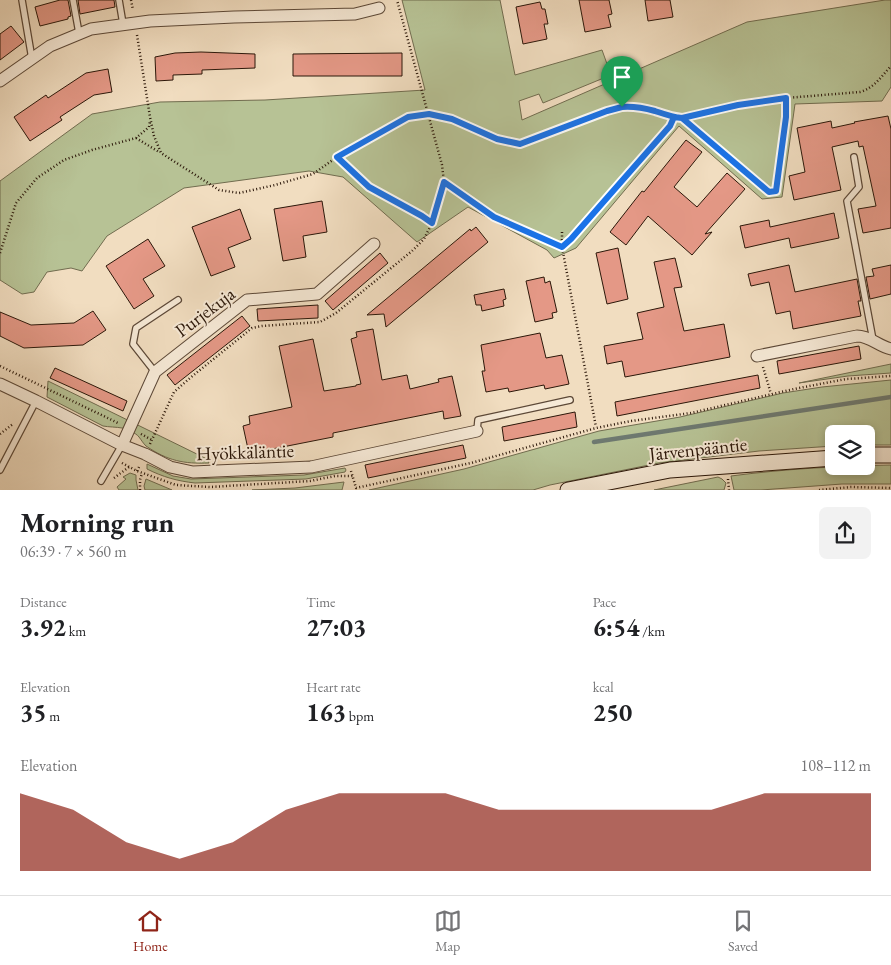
<!DOCTYPE html>
<html lang="en">
<head>
<meta charset="utf-8">
<style>
	body { margin:0; font-family:"EB Garamond",serif; background:#f2f2f2; color:#202124; height:100vh; display:flex; flex-direction:column; font-size:19px; white-space:nowrap }
	* { box-sizing:border-box; margin:0 }
	p { font-size:16px; color:#757577 }
	.icon { flex:none; width:28px; height:28px; fill:none; stroke:currentColor; stroke-width:2; stroke-linecap:round; stroke-linejoin:round }
	.map { position:relative; height:490px; overflow:hidden }
	.details { display:flex; flex-direction:column; background:#fff; flex:1 }
	.details>* { flex:none }
	.buttons { position:absolute; left:825px; top:425px; display:grid; gap:10px }
	.buttons a { display:grid; place-items:center; width:50px; height:50px; border-radius:8px; background:#fff; box-shadow:0 2px 8px #0003; font-size:25px }
	.pin { position:absolute; display:grid; place-items:center; width:42px; height:42px; color:#fff; margin:-51px -21px; border-radius:50% 50% 50% 0; rotate:-45deg; box-shadow:0 0 5px #0007 }
	.pin .icon { rotate:45deg }
	.round { display:grid; place-items:center; flex:none; width:52px; height:52px; border-radius:8px; background:#f2f2f2 }
	.summary { display:flex; align-items:center; justify-content:space-between; height:85px; padding:0 20px }
	h1 { font-size:28px; font-weight:700; line-height:38px }
	.figures { display:grid; grid-template-columns:repeat(3,1fr); gap:8px; height:85px; padding:5px 20px }
	.figures div { display:grid; align-content:center }
	.figures b { font-size:25px; font-weight:700 }
	.figures small { font-size:14px; font-weight:400 }
	.figures p { font-size:14px }
	.chart { height:140px; padding:10px 20px }
	.chart p { display:flex; justify-content:space-between }
	.chart svg { width:100%; height:90px; margin-top:5px; fill:#8f2418; opacity:.7 }
	.menu { display:flex; justify-content:space-around; align-items:center; height:70px; border-top:1px solid #e0e0e0; background:#fff; font-size:14px; color:#757577 }
	.menu a { display:grid; justify-items:center; gap:2px }
	.menu .active { color:#8f2418 }
	.map>svg:first-child { display:block }
	.green { fill:#b7c295; stroke:#716c4f }
	.lines { fill:none; stroke-linecap:round; stroke-linejoin:round }
	.stream { stroke:#6e7970; stroke-width:4.5 }
	.building { fill:#e49886; stroke:#2b1709 }
	.lane-casing { stroke:#5c4837; stroke-width:8 }
	.street-casing { stroke:#5c4837; stroke-width:13 }
	.secondary-casing { stroke:#2b1709; stroke-width:17 }
	.path { stroke:#2b1709; stroke-width:2.5; stroke-dasharray:1 2.5; stroke-linecap:butt }
	.lane { stroke:#f6e9d6; stroke-width:5.5 }
	.street { stroke:#f6e9d6; stroke-width:11 }
	.secondary { stroke:#f6e9d6; stroke-width:15 }
	.route-casing { stroke:#fff; stroke-width:10 }
	.route { stroke:#1a73e8; stroke-width:6 }
	.labels { text-anchor:middle; dominant-baseline:central; stroke-width:4; stroke-linejoin:round; paint-order:stroke }
	.street-label { font-size:19px; fill:#2b1709; stroke:#f6e9d6 }
</style>
</head>
<body>
<div class="map">
<svg width="891" height="490" viewBox="0 0 891 490">
	<rect width="100%" height="100%" fill="#f1ddc0"/>
	<filter id="stains"><feTurbulence type="fractalNoise" baseFrequency=".004" numOctaves="4"/><feColorMatrix values="0 0 0 0 .2 0 0 0 0 .09 0 0 0 0 .02 0 0 0 .5 -.17"/></filter>
	<radialGradient id="worn" r=".72"><stop offset=".6" stop-color="#630" stop-opacity="0"/><stop offset="1" stop-color="#630" stop-opacity=".3"/></radialGradient>
	<path class="green" d="M402 0H500L515 75 602 50 611 75 543 103 539 94 519 101 522 120 747 22 885 0H891V87L882 101 795 104 782 197 762 199 679 126 576 248 554 258 547 250 468 207 417 242 343 177 309 171 184 188 107 236 82 271 71 268 47 272 34 292 22 294 0 280V181L92 114 160 102 265 100 425 90Z
		M891 364V373L848 376 799 383Z
		M891 380V445H866V434H834V446L759 451 659 463 550 485 533 490H369L464 469 599 431 680 417 783 393 822 387Z
		M48 381 207 459 209 463C184 464 168 461 146 446 143 443 142 441 139 437 136 433 127 429 122 428 117 427 108 427 103 426L47 397Z
		M147 464 173 476 191 479 304 475 345 468 346 470 345 472 306 479 195 483C177 481 163 477 147 469Z
		M891 465V484H842L761 490H734L731 476C784 469 838 466 891 465Z
		M130 473 136 475V480L138 490H119L117 487 126 479 123 477Z
		M718 477 722 479 726 483 724 490H654Z
		M146 479 172 490H145L144 486Z
		M344 482 342 490H252L295 488Z"/>
	<g class="lines">
		<path class="stream" d="M594 442 891 397"/>
	</g>
	<path class="building" d="M60 0H68L71 16 68 17V19L40 26 35 7Z
		M78 0H114L115 7 80 14Z
		M579 0H609L612 14 608 15 611 27 585 32Z
		M645 0H670L673 17 648 21Z
		M540 2 542 9H545L548 24H544L547 39 523 44 516 7Z
		M11 26 24 42 0 60V34Z
		M201 52 255 54V68L202 70V74L173 75V80L156 81 155 57 175 53Z
		M402 53V76H293V54Z
		M108 69 112 92 94 95 60 117 62 120 30 141 14 117 46 95 48 98 86 73Z
		M888 116 891 129V228L863 233 858 209 876 206 863 146 859 147 858 141 832 147 841 190 794 200 789 176 805 172 797 128 831 121 832 128 855 123 854 122Z
		M686 140 702 152 674 187 697 207 727 173 745 189 705 234 712 232 692 255 648 216 626 245 610 232 642 191 644 192Z
		M322 201 327 232 303 236 306 257 283 261 274 209Z
		M240 209 251 239 228 248 235 267 211 276 192 227Z
		M834 213 839 238 791 248 789 238 745 248 740 226 769 220 770 227Z
		M476 227 488 242 386 327 384 314 367 315 470 229 471 231Z
		M148 239 165 266 143 279 154 296 134 309 106 266Z
		M618 248 628 299 607 304 596 253Z
		M380 253 388 263 333 310 325 301Z
		M675 258 682 287 674 288 684 331 724 324 730 357 625 377 622 361 607 364 604 346 643 339 637 313 664 307 654 262Z
		M789 265 795 292 857 279 861 301H858L861 316 793 329 790 311 776 314 769 282 751 286 748 274Z
		M891 265V294L870 299 866 277 874 276 872 269Z
		M544 277 545 283 550 281 557 312 552 313 553 318 535 322 526 281Z
		M504 289 506 299 503 300 504 306 482 311 481 305H476L474 295Z
		M318 305V318L258 321 257 309Z
		M93 311 106 330 83 345 24 348 0 336V312L31 325 74 323Z
		M242 316 250 326 175 385 167 375Z
		M373 329 382 380 407 375 410 389 439 382 438 379 452 376 461 416 444 419 443 411 333 433V437L257 452 256 448 248 449 243 426 250 424 249 416 292 407 279 346 313 339 324 391 356 386V385L361 384 351 339 357 337 356 332Z
		M540 333 546 358 562 355 569 384 545 389 544 385 509 392 508 388 486 392 482 371H485L481 345Z
		M859 346 861 359 779 374 777 361Z
		M55 368 127 401 123 411 50 378Z
		M758 375 760 388 617 416 615 402Z
		M575 412 577 427 504 441 502 427Z
		M463 445 466 458 368 478 365 465Z"/>
	<g class="lines">
		<defs>
			<path id="lane" d="M22 0 32 59
				M73 0 79 33
				M119 0 123 24
				M854 157 859 187 847 201 873 340
				M155 372 133 344 136 328 178 300
				M477 431 478 420 570 400
				M0 470 36 401
				M101 481 122 445"/>
			<path id="street" d="M0 81 50 46 91 29 150 21 234 17 355 14 379 8
				M757 356 857 336C870 336 878 346 891 349
				M0 384 36 401 122 445 145 454 170 467 193 472 311 467 477 431
				M122 445 155 372 247 300 317 294 374 244"/>
			<path id="secondary" d="M866 455H891
				M568 490 670 470 834 458"/>
		</defs>
		<use href="#lane" class="lane-casing"/>
		<use href="#street" class="street-casing"/>
		<use href="#secondary" class="secondary-casing"/>
		<path class="path" d="M131 0 133 10
			M137 35 150 117 154 136 161 153 219 190 239 193 275 185 313 174 337 157 408 117 429 114 451 119 497 139 520 144 607 111 623 107 634 106 654 111 674 117 682 118 738 105 786 98 860 92C874 88 881 77 891 66
			M682 118 769 191H776L786 117V98
			M136 138 159 152
			M337 158 369 187 422 216 432 223
			M444 182 493 217 562 247 596 427
			M562 247 571 239 670 126 674 117
			M562 247V232
			M0 253 16 203 37 178 64 160 92 150 136 138 149 127 150 121
			M0 366 118 423
			M763 367 771 394
			M0 434 13 424
			M141 434 152 440
			M150 444 174 392 190 378 252 328 262 326 320 322 336 313 412 251 424 239 432 223 444 182 442 165 397 0
			M122 463 137 471 176 485 210 487 310 481 335 476H353
			M137 471 140 465
			M351 471 356 488 471 463 596 428 631 421 691 413 794 389 846 379 891 376
			M114 478 129 467
			M728 479 729 490
			M140 490V480L142 473
			M819 490 851 487 891 488"/>
		<use href="#lane" class="lane"/>
		<use href="#street" class="street"/>
		<use href="#secondary" class="secondary"/>
	</g>
	<g class="lines">
		<defs>
			<path id="route" d="M622 107 607 111 520 144 497 139 452 119 429 114 408 117 337 157 369 187 422 216 432 223 444 182 494 217 562 247 571 239 670 126 674 117 682 118 769 192 776 191 786 117V98L738 105 682 118C672 117 664 114 655 111 644 108 634 106 622 107"/>
		</defs>
		<use href="#route" class="route-casing"/>
		<use href="#route" class="route"/>
	</g>
	<g class="labels">
		<g class="street-label">
			<text transform="translate(205 312) rotate(-37)">Purjekuja</text>
			<text transform="translate(698 449) rotate(-6)">Järvenpääntie</text>
			<text transform="translate(245 452) rotate(-2)">Hyökkäläntie</text>
		</g>
	</g>
	<rect width="100%" height="100%" filter="url(#stains)"/>
	<rect width="100%" height="100%" fill="url(#worn)"/>
</svg>
<div class="buttons">
<a><svg class="icon" aria-label="layers" viewBox="0 0 24 24"><path d="M12 4l9 5-9 5-9-5zM3 14l9 5 9-5"/></svg></a>
</div>
<div class="pin" style="left:622px;top:107px;background:#1e9e55"><svg class="icon" aria-label="arrive" viewBox="0 0 24 24"><path d="M6 21V4h12l-3 4 3 4H6"/></svg></div>
</div>
<section class="details">
<div class="summary"><div><h1>Morning run</h1><p>06:39 · 7 × 560 m</p></div><a class="round"><svg class="icon" aria-label="share" viewBox="0 0 24 24"><path d="M12 15V3M7 8l5-5 5 5M5 13v7h14v-7"/></svg></a></div>
<div class="figures">
<div><p>Distance</p><b>3.92<small> km</small></b></div>
<div><p>Time</p><b>27:03</b></div>
<div><p>Pace</p><b>6:54<small> /km</small></b></div>
</div>
<div class="figures">
<div><p>Elevation</p><b>35<small> m</small></b></div>
<div><p>Heart rate</p><b>163<small> bpm</small></b></div>
<div><p>kcal</p><b>250</b></div>
</div>
<div class="chart"><p><span>Elevation</span>108–112 m</p>
<svg viewBox="0 0 160 44" preserveAspectRatio="none"><path d="M0 44V6L10 14L20 30L30 38L40 30L50 14L60 6L70 6L80 6L90 14L100 14L110 14L120 14L130 14L140 6L150 6L160 6V44z"/></svg>
</div>
</section>
<nav class="menu">
<a class="active"><svg class="icon" aria-label="home" viewBox="0 0 24 24"><path d="M3 11l9-7 9 7M6 9v11h12V9"/></svg>Home</a>
<a><svg class="icon" aria-label="map" viewBox="0 0 24 24"><path d="M3 6l6-2 6 2 6-2v14l-6 2-6-2-6 2zM9 4v14M15 6v14"/></svg>Map</a>
<a><svg class="icon" aria-label="saved" viewBox="0 0 24 24"><path d="M7 4h10v16l-5-4-5 4z"/></svg>Saved</a>
</nav>
</body>
</html>
